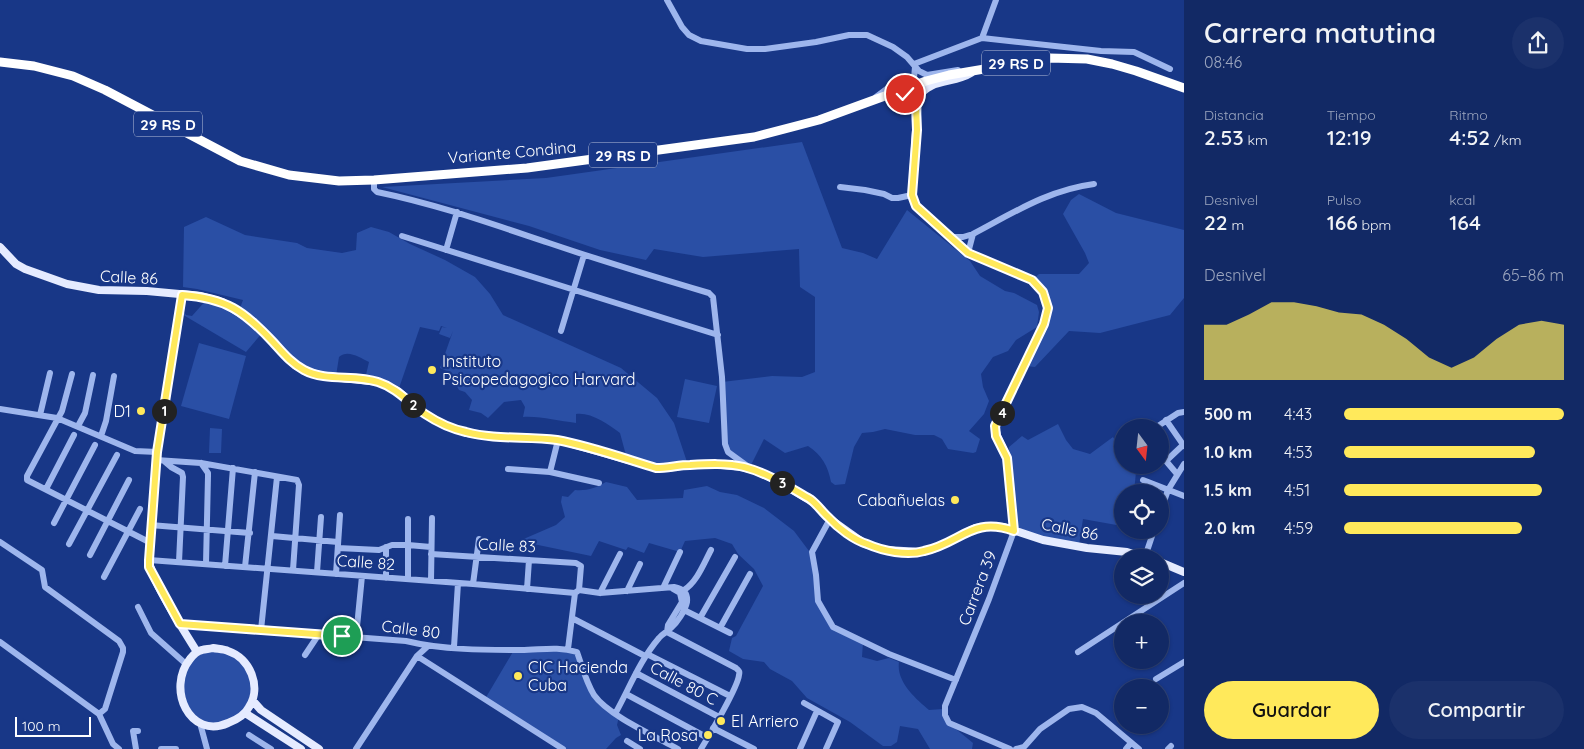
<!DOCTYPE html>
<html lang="es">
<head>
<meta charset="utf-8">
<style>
	body { margin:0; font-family:Quicksand,sans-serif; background:#1b316b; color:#f1f3f6; height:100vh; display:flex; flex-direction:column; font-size:19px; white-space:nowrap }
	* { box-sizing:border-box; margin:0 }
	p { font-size:16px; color:#9ca6bf }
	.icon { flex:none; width:28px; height:28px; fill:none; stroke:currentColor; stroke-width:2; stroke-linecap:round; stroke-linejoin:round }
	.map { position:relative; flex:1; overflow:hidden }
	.sheet { display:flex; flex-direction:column; background:#122965; width:400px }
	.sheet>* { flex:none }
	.needle { width:32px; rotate:165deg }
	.buttons { position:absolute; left:1114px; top:419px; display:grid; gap:10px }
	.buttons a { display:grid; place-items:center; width:55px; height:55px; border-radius:50%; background:#122965; box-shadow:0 1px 4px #0004,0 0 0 1px #314579; font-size:25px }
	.scale { position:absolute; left:15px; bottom:12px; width:76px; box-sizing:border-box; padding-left:5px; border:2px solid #fff; border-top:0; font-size:14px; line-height:18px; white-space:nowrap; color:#fff; -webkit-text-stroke:4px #183787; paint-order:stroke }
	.pin { position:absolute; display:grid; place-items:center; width:42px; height:42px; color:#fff; margin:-21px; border:2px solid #fff; border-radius:50%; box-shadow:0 1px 5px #0007 }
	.km { position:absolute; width:25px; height:25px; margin:-12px; border-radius:50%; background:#222; color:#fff; font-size:14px; line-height:25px; text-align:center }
	.round { display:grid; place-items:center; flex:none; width:52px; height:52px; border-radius:26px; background:#1b316b }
	.headline { display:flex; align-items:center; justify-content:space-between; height:85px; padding:0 20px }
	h1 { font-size:28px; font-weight:600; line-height:38px }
	.stats { display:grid; grid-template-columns:repeat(3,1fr); gap:8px; height:85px; padding:5px 20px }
	.stats div { display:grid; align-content:center }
	.stats b { font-size:21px; font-weight:600 }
	.stats small { font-size:14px; font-weight:400 }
	.stats p { font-size:14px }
	.chart { height:140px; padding:10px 20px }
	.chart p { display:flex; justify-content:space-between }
	.chart svg { width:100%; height:90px; margin-top:5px; fill:#ffe95b; opacity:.7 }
	.cta { display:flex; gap:10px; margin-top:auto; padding:10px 20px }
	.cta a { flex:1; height:58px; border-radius:30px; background:#ffe95b; color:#111; font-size:20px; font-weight:600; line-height:58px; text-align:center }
	.cta a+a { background:#1b316b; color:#f1f3f6 }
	ul { padding:0 20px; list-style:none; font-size:16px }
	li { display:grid; grid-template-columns:80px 60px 1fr; align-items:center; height:38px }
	li i { height:12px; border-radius:6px; background:#ffe95b }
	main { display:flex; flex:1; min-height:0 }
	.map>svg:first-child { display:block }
	.green { fill:#2a4fa5 }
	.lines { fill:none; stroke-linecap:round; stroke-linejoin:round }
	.minor { stroke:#9eb6ed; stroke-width:6 }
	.major { stroke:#e5ebff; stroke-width:8 }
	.highway { stroke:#fff; stroke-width:9 }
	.route-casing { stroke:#fff; stroke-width:10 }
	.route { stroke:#ffe95b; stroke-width:6 }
	.poi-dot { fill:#ffe95b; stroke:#183787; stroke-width:2 }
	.labels { text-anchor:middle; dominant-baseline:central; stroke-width:4.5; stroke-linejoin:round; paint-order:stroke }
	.shield { fill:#183787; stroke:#bac3db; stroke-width:1 }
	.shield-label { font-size:15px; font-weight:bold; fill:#fff }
	.street-label { font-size:16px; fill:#fff; stroke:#183787 }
	.poi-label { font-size:16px; fill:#fff; stroke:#183787; text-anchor:start }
</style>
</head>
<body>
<main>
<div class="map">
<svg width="1184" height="749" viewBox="0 0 1184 749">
	<rect width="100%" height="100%" fill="#183787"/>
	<path class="green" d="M802 142 842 248 863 253 877 259 907 210 970 261 980 276 1005 291 1014 293 1037 305 1039 312 1037 327 1016 340 1008 351 993 357 981 374 983 387 989 401 984 414 969 431 980 439 976 452 973 453 948 449 942 439 934 435H915L885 429 873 432 862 433 854 447 845 484 835 485 831 482C828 466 822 455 808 446L785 453 764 439 750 467 727 450 722 382 772 376 802 377 815 372V297L800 287 799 249 703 257 654 249 646 260 600 250 529 226 382 187 546 178Z
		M1079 194 1116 213 1184 230V298L1170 315 1100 333 1069 331 1035 367 1026 366 1047 312 1043 292 1032 280 1039 274H1079L1089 263 1085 253 1063 214 1071 200Z
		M206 217 245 235 297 243 307 248 342 253 356 250 357 233 371 227 389 232 410 244 445 260 475 277 490 294 503 315 621 368 657 398 674 423 688 465 671 468 627 459 620 433C608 424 591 412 576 414V423C558 421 541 416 523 417L525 407 521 400 504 402 488 418 481 413 469 410 472 400 465 392 459 390 449 372 440 368 453 331 450 338 439 334 442 327 447 328 441 326 439 331 420 327 398 391 365 379 369 362C360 358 348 349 339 357L336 376 302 369 263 332 246 352 180 313 181 308 186 315 192 316 208 298 239 311 243 300 197 289 183 287 184 227Z
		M199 343 246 356 229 419 181 406Z
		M685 379 717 386 709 423 677 417Z
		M1058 424 1066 440 1073 449 1090 454 1113 437 1122 452V465H1132L1136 472 1134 492H1122V526L1083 519 1079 545 1015 530 1007 457 1009 447 1022 436 1028 440Z
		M210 428 222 429 221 453H209Z
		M606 482 627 487 637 500 683 498 684 490 707 486 720 492 737 495 764 508 794 531 809 551 816 575 818 601 830 626 863 642 862 657 877 661 889 658 899 662C896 682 916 699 929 710L943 709 945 720 973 743 972 749H930L918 729 900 726 897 742 891 746H883L850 722 807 698 792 681 770 669 764 662 743 659 729 651 732 638 736 636 763 586 754 569 738 554 732 544 715 538 685 541 680 552 649 543 644 553 628 547 626 550 599 541 591 556 519 541 556 525 565 517 561 502 562 496 568 497 575 490C587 491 596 488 606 482Z
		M514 650 577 652 591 695 619 716 617 725 621 735 616 738 606 749H563L485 699Z
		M228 651 250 669 253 702 226 724 200 723 182 702 186 664 197 652Z"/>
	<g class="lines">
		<path class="minor" d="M667 0 682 27 689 35 701 41 747 49H765L816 42 849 35H867L893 47 907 57 919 71 927 75 958 70
			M982 38 996 0
			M914 64 982 38 1101 51 1134 52 1170 69
			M876 97 888 88 914 78 915 67
			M374 180V189L377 192C436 204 492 224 549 243 602 261 655 277 709 293L713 297 722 377 725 444 728 452 750 468
			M840 187 865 190 884 194 892 198H898L912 195
			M973 234C1013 213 1048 190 1094 184
			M402 236 718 335
			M949 237H963L973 234 968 253
			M446 250 457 212
			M561 331 584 255
			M72 374 62 411 27 476V480L149 542
			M0 409 57 418 135 451 157 452
			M40 415 50 373
			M1166 420 1184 446
			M78 426 85 413 93 375
			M1155 428 1178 413 1184 412
			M101 436 106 421 114 376
			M156 460 201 463 297 480 299 485 293 570
			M164 461 171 467 182 473 183 477 179 562
			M201 463 208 473V476L206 564
			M508 469 550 472 599 483
			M550 472 558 440
			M1177 474 1166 461 1183 445
			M1143 480 1184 496
			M46 489 74 435
			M1160 513 1168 490 1184 464
			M830 519 812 552 816 575 818 601 833 627 889 654 956 680
			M54 523 95 445
			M150 525 250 533
			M272 536 338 542
			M0 542 42 570 45 587 119 641 123 648V652L105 709 99 714
			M69 544 117 455
			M338 548 379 550 392 545H408L431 547
			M431 554 576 563 581 566 579 590
			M90 555 129 480
			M1145 557 1154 530
			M149 560 473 584 575 593 579 590
			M225 566 233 468
			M245 567 255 472
			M317 572 321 517
			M336 574 340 515
			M104 577 140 509
			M386 578V547
			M408 579V519
			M431 581 432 518
			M473 584 479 539
			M663 588 680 552
			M527 589 529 560
			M579 590 600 593 674 587C683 589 688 592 687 602 685 611 677 623 671 628 667 632 662 634 659 638 640 660 629 689 615 714
			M684 590C697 582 704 563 711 550
			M627 591 640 564
			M600 593 620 554
			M138 607 151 633 186 664
			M684 610 730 633
			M572 618 645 656
			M700 618 735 557
			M181 624 406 641C443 650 483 650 521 650 541 650 557 646 577 652 582 666 586 682 594 695 609 716 655 736 678 749
			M720 628 750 574
			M261 630 277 477
			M667 632 736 668C739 671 740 671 739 675 738 687 709 736 701 749
			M667 632 668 625 682 602 680 593 673 589
			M356 637 362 576
			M0 642 99 714 113 744 119 749
			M454 647 458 583
			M568 649 575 593
			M1078 652 1184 583
			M647 654 730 696
			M305 655 319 634
			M417 656 563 749
			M636 673 719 717
			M1156 679 1184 662
			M626 694 708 738
			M804 703 838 722 826 749
			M200 723 207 749
			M713 728 754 749
			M249 735 271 749
			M627 741 640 749
			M136 749 133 731H138
			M161 749H176
			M356 749 417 656 428 646
			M800 749 817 711
			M1010 749 949 723 945 715V706L989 599 1014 531
			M1016 749 1024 747 1040 729 1069 709 1082 707 1096 713 1139 749
			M1126 749 1131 743
			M1168 749 1171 746"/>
		<path class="major" d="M971 73C954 84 929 78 918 98L912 195 916 206 968 253 1032 280 1043 292 1048 307 1044 325 995 426 997 436 1007 457 1014 531
			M893 98C905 93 911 93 916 106
			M0 247 16 264 25 269 67 284 99 290 147 291 201 296 222 302 254 322 295 365 307 372 324 376 379 382 398 391 425 414 444 425 467 433 494 437H519L558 440 656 468H666L688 465H721L742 467 754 470 776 480 816 504 830 519 865 544 885 550 922 552 936 548 975 528 990 526 1004 527 1043 540 1087 548 1127 552 1146 558
			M182 295 157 452 149 560C150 579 186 634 197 652
			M1160 562 1184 572
			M213 648C218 649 224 649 228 651 250 658 262 687 249 707 245 715 236 720 228 723 190 740 166 689 190 659 193 655 197 651 202 650 205 649 210 649 213 648Z
			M253 701 261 710 319 749
			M245 713 301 749"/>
		<path class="highway" d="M0 62 34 66 73 76 105 90 240 161 289 175 339 181 374 180 527 168 754 137 819 120 926 81 949 75 1049 58 1087 59 1112 64 1136 71 1184 88"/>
	</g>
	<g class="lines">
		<defs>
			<path id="route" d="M342 636 180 624 149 567V560L157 452 182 295C226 298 244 311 273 342 283 353 291 363 304 370 326 382 355 374 378 382 397 388 409 403 425 414 437 422 452 429 466 432 496 440 527 436 557 440 590 446 623 458 656 468 668 468 679 465 690 465 708 464 727 463 744 467 768 473 789 487 810 499 818 505 822 512 829 518 838 528 854 540 867 544 883 551 907 556 924 551 961 543 972 516 1014 531L1007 458 996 436 995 426 1044 324 1048 308 1043 292 1032 280 968 253 916 206 912 195 917 130 916 106 913 99 905 94"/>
		</defs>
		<use href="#route" class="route-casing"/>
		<use href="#route" class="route"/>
	</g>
	<g class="poi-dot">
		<circle cx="432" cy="370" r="5"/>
		<circle cx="141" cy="411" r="5"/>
		<circle cx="955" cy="500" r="5"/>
		<circle cx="518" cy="676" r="5"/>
		<circle cx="721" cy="721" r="5"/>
		<circle cx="708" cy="735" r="5"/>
	</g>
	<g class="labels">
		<g class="shield">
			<rect x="982" y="50.5" width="68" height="25" rx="4"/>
			<rect x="134" y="111.5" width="68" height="25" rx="4"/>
			<rect x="589" y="142.5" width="68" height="25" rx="4"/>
		</g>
		<g class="shield-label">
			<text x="1016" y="63">29 RS D</text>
			<text x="168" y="124">29 RS D</text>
			<text x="623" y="155">29 RS D</text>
		</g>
		<g class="street-label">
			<text transform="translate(512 152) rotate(-5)">Variante Condina</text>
			<text transform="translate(129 277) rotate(3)">Calle 86</text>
			<text transform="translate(1070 529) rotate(11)">Calle 86</text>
			<text transform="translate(507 545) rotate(3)">Calle 83</text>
			<text transform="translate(366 562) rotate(4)">Calle 82</text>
			<text transform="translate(977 588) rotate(-69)">Carrera 39</text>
			<text transform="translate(411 629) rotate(7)">Calle 80</text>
			<text transform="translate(684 683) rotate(28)">Calle 80 C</text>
		</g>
		<g class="poi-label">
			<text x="442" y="361">Instituto<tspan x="442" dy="18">Psicopedagogico Harvard</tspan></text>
			<text x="131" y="411" text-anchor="end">D1</text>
			<text x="945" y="500" text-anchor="end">Cabañuelas</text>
			<text x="528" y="667">CIC Hacienda<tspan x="528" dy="18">Cuba</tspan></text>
			<text x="731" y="721">El Arriero</text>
			<text x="698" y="735" text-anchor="end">La Rosa</text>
		</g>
	</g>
</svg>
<div class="buttons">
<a><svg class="needle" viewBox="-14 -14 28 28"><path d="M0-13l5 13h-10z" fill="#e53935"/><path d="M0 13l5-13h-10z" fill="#9ca6bf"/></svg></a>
<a><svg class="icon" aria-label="locate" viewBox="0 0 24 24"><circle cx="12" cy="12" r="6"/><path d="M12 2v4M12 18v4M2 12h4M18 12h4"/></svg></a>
<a><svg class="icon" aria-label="layers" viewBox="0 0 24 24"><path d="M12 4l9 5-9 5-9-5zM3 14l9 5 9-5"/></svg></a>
<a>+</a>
<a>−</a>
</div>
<div class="scale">100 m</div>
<div class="pin" style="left:342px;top:636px;background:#1e9e55"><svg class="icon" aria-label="arrive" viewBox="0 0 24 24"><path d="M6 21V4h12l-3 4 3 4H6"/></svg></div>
<div class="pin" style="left:905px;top:94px;background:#d93025"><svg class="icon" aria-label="check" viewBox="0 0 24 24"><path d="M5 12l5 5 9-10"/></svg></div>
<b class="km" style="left:164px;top:411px">1</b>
<b class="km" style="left:413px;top:405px">2</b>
<b class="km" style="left:782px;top:483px">3</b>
<b class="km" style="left:1002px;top:413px">4</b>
</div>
<section class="sheet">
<div class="headline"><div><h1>Carrera matutina</h1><p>08:46</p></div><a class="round"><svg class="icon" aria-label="share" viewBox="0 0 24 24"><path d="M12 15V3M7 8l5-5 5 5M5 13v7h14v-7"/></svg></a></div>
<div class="stats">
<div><p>Distancia</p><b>2.53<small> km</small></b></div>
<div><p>Tiempo</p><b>12:19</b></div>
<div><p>Ritmo</p><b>4:52<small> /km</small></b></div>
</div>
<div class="stats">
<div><p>Desnivel</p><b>22<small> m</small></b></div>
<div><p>Pulso</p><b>166<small> bpm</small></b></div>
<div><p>kcal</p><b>164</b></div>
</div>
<div class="chart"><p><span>Desnivel</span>65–86 m</p>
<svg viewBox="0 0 160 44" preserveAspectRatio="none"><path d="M0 44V17L10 17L20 12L30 6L40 6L50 8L60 11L70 12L80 17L90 24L100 33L110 38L120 33L130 24L140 17L150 15L160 17V44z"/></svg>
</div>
<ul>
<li><b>500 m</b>4:43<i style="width:100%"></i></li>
<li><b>1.0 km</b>4:53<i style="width:87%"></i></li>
<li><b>1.5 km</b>4:51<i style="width:90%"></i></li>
<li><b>2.0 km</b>4:59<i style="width:81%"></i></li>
</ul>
<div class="cta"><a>Guardar</a><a>Compartir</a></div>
</section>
</main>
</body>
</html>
